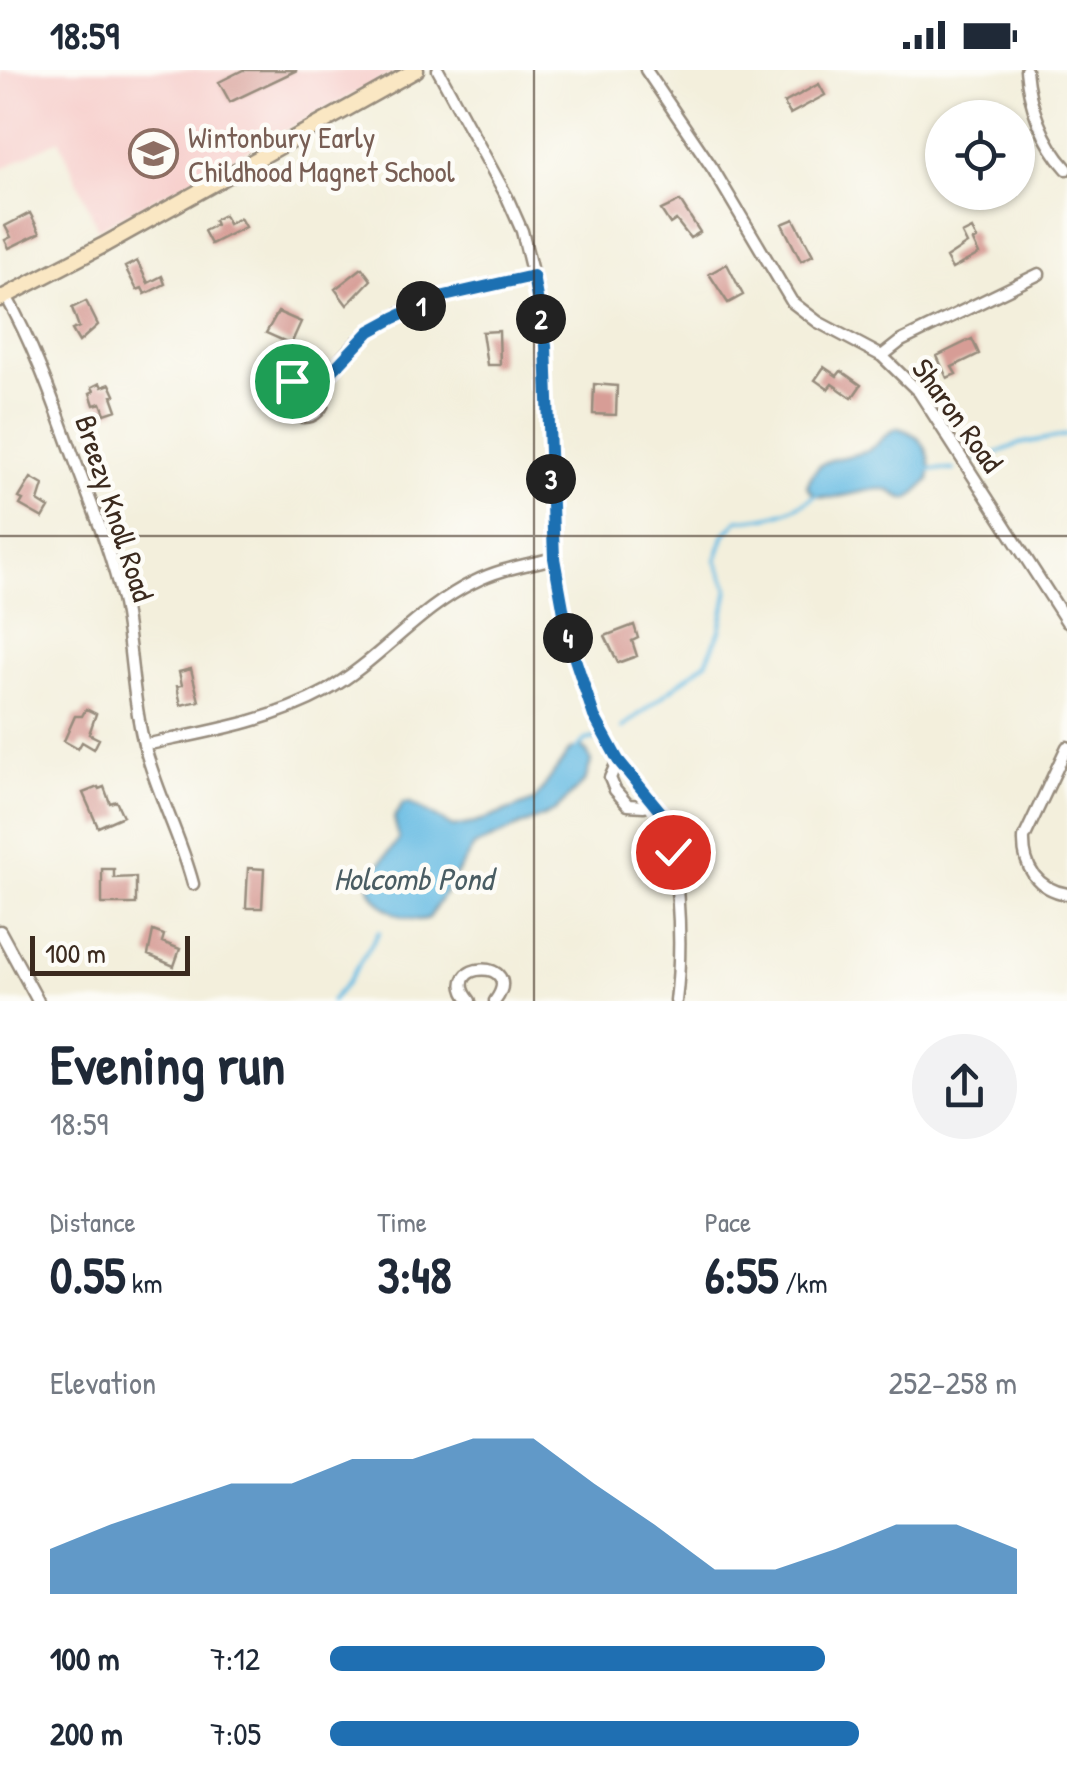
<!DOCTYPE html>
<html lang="en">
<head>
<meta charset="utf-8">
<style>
	body { margin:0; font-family:"Patrick Hand",sans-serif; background:#f2f2f3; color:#1f2937; height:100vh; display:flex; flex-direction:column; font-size:38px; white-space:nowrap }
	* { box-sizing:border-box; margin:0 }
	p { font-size:32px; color:#747a83 }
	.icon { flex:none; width:55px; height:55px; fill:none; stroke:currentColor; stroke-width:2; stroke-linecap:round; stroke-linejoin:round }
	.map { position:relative; height:931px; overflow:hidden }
	.sheet { display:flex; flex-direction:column; background:#fff; flex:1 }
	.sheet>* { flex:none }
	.buttons { position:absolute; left:925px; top:30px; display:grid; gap:20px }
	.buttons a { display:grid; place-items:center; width:110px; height:110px; border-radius:50%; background:#fff; box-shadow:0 2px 8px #0004; font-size:50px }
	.scale { position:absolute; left:30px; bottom:25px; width:160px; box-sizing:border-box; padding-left:10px; border:5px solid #3b2a1e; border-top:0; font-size:28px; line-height:35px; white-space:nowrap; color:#3b2a1e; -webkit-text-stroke:8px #fdfcf7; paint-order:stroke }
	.pin { position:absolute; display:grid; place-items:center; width:85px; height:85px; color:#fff; margin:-42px; border:5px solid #fff; border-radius:50%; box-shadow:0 2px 10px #0007 }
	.km { position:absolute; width:50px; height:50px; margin:-25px; border-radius:50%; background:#222; color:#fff; font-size:28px; line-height:50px; text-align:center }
	.round { display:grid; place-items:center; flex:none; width:105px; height:105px; border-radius:52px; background:#f2f2f3 }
	.head { display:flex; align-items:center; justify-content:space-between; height:170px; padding:0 50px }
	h1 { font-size:55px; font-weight:700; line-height:75px }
	.metrics { display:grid; grid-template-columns:repeat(3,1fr); gap:15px; height:170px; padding:10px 50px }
	.metrics div { display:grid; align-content:center }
	.metrics b { font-size:50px; font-weight:700 }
	.metrics small { font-size:28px; font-weight:400 }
	.metrics p { font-size:28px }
	.chart { height:280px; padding:20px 50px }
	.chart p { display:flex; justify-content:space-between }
	.chart svg { width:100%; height:180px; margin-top:10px; fill:#1f6fb2; opacity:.7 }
	ul { padding:0 50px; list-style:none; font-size:32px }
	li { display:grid; grid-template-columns:160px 120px 1fr; align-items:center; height:75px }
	li i { height:25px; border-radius:12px; background:#1f6fb2 }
	.status { display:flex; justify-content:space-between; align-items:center; height:70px; padding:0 50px; background:#fff; direction:ltr }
	.status svg { height:28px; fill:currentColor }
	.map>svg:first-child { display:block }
	.built { fill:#f7d0cd }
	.water { fill:#67bce3; stroke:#517380; stroke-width:2.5 }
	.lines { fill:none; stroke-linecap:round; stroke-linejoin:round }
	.stream { stroke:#67bce3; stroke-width:4 }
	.building { fill:#d79d96 }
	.street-casing { stroke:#978c7d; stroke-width:15 }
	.secondary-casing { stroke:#978c7d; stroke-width:19 }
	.street { stroke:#fff; stroke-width:10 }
	.secondary { stroke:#fae7c3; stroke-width:14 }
	.route-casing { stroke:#fff; stroke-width:20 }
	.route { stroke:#1f6fb2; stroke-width:12 }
	.grid { fill:none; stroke:#3b2a1e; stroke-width:2.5; stroke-opacity:0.55 }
	.labels { text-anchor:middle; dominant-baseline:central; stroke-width:9; stroke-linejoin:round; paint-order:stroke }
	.education-label { font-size:30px; fill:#785e54; stroke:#fdfcf7; text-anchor:start }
	.street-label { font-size:30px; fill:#3b2a1e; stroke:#fdfcf7 }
	.water-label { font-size:32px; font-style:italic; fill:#4a5d63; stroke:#fdfcf7 }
</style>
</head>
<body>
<div class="status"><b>18:59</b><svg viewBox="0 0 49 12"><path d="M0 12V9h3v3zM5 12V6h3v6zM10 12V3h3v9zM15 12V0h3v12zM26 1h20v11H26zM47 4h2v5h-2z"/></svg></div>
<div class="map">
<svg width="1067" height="931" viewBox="0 0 1067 931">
	<rect width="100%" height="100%" fill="#fdfcf7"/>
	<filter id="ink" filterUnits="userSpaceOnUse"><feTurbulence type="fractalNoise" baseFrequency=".01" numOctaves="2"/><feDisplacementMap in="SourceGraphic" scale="20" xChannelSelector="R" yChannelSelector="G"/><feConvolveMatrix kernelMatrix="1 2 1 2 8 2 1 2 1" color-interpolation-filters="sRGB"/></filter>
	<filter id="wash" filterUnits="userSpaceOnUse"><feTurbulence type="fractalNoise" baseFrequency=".0048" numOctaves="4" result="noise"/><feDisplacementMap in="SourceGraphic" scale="40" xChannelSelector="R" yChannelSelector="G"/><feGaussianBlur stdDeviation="2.25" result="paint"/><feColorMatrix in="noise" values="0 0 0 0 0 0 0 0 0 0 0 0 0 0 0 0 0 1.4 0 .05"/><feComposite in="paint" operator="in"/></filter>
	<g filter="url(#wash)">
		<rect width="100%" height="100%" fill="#f3efdc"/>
		<path class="built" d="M0 0H400L98 159 59 69 0 100Z"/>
		<path class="water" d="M898 358C923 364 934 385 929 410L909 429C897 429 892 418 880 419 858 419 819 440 807 416 820 378 847 394 873 377 883 370 886 362 898 358Z
			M581 677 587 682 591 692 585 711 555 741 474 776 429 848C411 856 374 837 370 817 368 803 392 781 399 769L394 748 403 733H410L453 757 475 753 534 731 570 680Z"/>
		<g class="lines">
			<path class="stream" d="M977 391 1019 374 1067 365
				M929 399 954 400
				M622 658 706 592 720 561 728 519 716 490 725 464 738 450C770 449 793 442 819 423
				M576 680 585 670 597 668
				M331 931 347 913 379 862"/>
		</g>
		<g id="blocks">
			<path class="building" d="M243 0H297L230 32 219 12Z
				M819 14 825 25 790 44 784 33Z
				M680 131 700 162 690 168 676 150 670 154 661 140Z
				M30 143 40 163 9 178 5 170 11 167 5 156Z
				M224 145 228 154 240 148 245 157 211 174 204 161 216 155 214 150Z
				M794 149 813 185 801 191 782 154Z
				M972 159 977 169 973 171 979 184 952 199 946 188 967 174 962 164Z
				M137 191 148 213 162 206 165 214 145 224 142 218 137 220 125 197Z
				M727 194 743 225 728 233 709 204Z
				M362 198 371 210 347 235 335 219Z
				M86 231 98 255 79 272 72 260 79 257 72 238Z
				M278 242 301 252 291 274 266 263Z
				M499 261 500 295H487L482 262Z
				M972 269 979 284 952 297 956 304 947 308 937 286Z
				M824 297 837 306 841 301 861 315 852 328 832 314 828 319 815 310Z
				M100 313 102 317 110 314 115 325 112 326 117 340 105 344 101 333 94 335 90 323 94 321 92 317Z
				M594 314 617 316 616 345 593 344Z
				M31 408 43 415 38 431 49 438 43 448 20 435 23 430 19 428Z
				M634 555 638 568 632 571 637 586 618 593 605 566Z
				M191 599 199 631 181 635 177 616 182 615 179 602Z
				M86 639 96 644 89 664 99 669 94 679 82 672 78 679 64 671 75 646H82Z
				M98 717 99 719 104 717 110 733 116 731 123 746 98 757 83 723Z
				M248 798 264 799 262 838H246Z
				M102 799H114V808L136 807V834H102Z
				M153 861 164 865 162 872 180 879 174 896 148 885Z"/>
		</g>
	</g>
	<g filter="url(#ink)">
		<use href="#blocks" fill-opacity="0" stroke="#978c7d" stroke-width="2.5"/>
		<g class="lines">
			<defs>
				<path id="street" d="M438 0 507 127 522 161 533 206 546 276 554 488 569 571 594 646 618 690 653 731
					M646 0 713 99 792 232 818 252 882 286 919 322 1067 552
					M1026 0C1029 35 1043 73 1067 99
					M6 226C35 278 54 333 74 388 92 436 112 484 123 534 132 579 132 625 143 670 155 720 180 764 193 814
					M882 286 901 271 1039 204
					M284 327a20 20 0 1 1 40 0a20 20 0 1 1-40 0Z
					M320 314C335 296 350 276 369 262 416 227 478 218 533 206
					M144 675C206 662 270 652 326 621 379 591 418 539 474 512 499 499 527 495 554 488
					M1067 677 1024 768C1023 797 1037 819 1067 824
					M618 690 610 708 615 720 628 735 644 736 653 731C682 772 682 881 676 931
					M0 861 38 931
					M470 931C437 890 527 888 495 931"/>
				<path id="secondary" d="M0 229 102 176 416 0"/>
			</defs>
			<use href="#street" class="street-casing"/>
			<use href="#secondary" class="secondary-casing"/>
			<use href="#street" class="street"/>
			<use href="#secondary" class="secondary"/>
		</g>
	</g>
	<g class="lines" filter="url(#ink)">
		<defs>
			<path id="route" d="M292 311 303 306 320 314 370 261 394 248 440 227 533 206 546 276 554 488 569 571 594 646 618 690 663 745 673 782"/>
		</defs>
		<use href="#route" class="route-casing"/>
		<use href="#route" class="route"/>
	</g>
	<path class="grid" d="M534 0V931M0 466H1067"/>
	<defs>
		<symbol id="school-ring" viewBox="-11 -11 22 22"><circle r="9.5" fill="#fdfcf7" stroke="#8d6e63" stroke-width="1.5"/><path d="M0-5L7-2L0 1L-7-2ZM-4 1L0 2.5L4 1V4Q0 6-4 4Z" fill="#8d6e63"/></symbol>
	</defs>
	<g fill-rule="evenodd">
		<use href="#school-ring" x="126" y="56" width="55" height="55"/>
	</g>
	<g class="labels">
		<g class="education-label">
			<text x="188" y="67">Wintonbury Early<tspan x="188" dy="34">Childhood Magnet School</tspan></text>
		</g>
		<g class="street-label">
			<text transform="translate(958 345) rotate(54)">Sharon Road</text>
			<text transform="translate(115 438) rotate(72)">Breezy Knoll Road</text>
		</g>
		<g class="water-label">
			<text x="413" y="808">Holcomb Pond</text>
		</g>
	</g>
</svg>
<div class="buttons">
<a><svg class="icon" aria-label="locate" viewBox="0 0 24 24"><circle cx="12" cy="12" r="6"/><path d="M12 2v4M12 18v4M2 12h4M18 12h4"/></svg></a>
</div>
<div class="scale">100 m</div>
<div class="pin" style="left:292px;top:311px;background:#1e9e55"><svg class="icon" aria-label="arrive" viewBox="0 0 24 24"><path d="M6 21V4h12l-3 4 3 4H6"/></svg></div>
<div class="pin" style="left:673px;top:782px;background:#d93025"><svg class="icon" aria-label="check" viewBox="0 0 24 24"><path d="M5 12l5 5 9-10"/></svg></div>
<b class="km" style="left:421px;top:236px">1</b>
<b class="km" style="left:541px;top:249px">2</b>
<b class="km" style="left:551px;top:409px">3</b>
<b class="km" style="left:568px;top:568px">4</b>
</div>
<section class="sheet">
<div class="head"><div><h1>Evening run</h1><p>18:59</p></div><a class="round"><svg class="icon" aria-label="share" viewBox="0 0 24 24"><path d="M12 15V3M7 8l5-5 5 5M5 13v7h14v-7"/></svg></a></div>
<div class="metrics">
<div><p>Distance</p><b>0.55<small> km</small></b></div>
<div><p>Time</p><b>3:48</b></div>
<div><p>Pace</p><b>6:55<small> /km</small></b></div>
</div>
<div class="chart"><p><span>Elevation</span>252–258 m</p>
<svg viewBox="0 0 160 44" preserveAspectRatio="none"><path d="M0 44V33L10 27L20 22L30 17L40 17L50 11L60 11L70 6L80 6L90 17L100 27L110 38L120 38L130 33L140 27L150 27L160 33V44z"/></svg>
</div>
<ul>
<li><b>100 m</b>7:12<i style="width:72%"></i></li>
<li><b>200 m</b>7:05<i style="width:77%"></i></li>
</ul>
</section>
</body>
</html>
